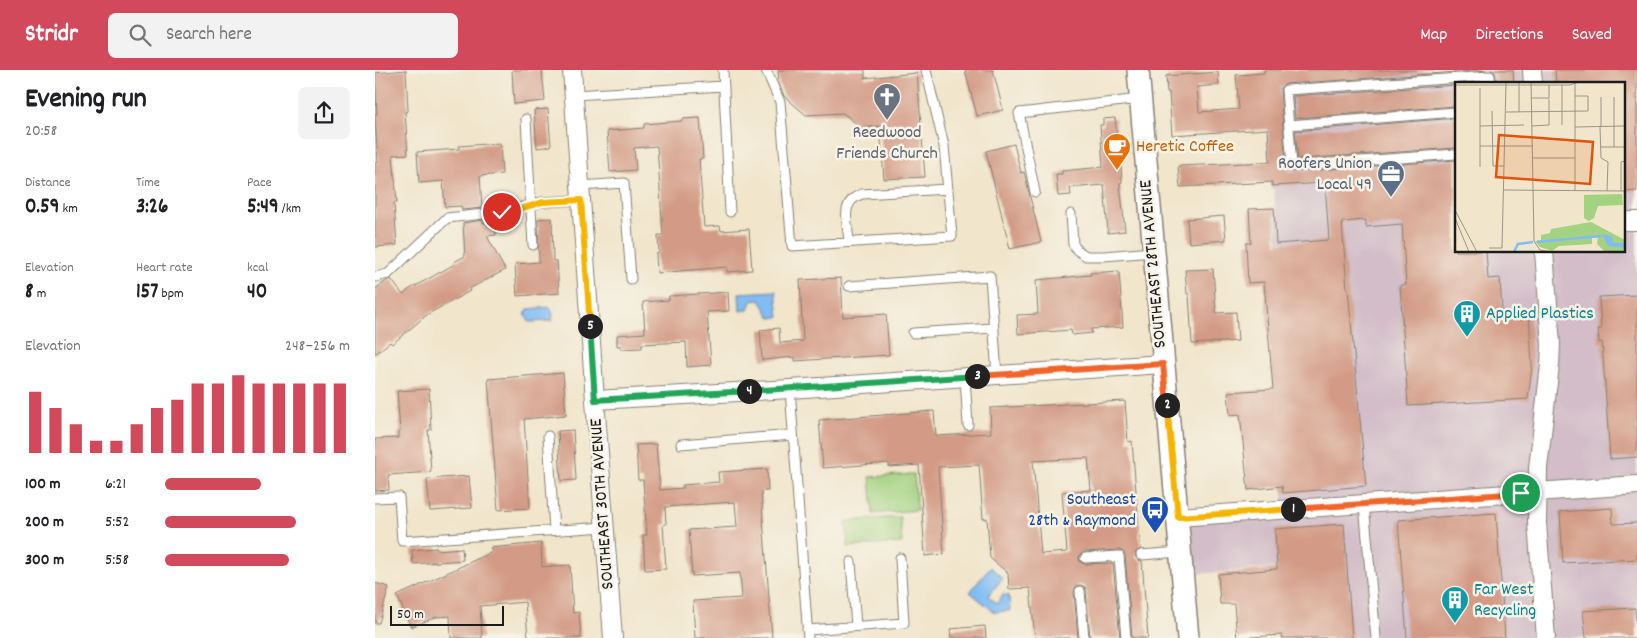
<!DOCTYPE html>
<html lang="en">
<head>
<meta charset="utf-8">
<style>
	body { margin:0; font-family:Dekko,sans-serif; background:#f2f2f2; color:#202124; height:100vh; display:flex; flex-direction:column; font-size:19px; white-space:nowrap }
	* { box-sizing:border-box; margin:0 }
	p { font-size:16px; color:#757577 }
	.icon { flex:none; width:28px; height:28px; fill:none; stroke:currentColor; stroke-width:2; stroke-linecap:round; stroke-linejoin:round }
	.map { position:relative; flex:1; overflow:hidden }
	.details { display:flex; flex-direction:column; background:#fff; width:375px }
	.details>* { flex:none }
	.scale { position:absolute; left:15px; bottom:12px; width:114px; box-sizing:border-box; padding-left:5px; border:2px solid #1c1c1c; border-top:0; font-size:14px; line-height:18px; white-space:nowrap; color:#1c1c1c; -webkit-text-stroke:4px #f7f3e8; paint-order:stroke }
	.pin { position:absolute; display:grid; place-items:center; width:42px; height:42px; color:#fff; margin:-21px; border:2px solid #fff; border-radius:50%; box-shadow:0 1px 5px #0007 }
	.km { position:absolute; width:25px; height:25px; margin:-12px; border-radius:50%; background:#222; color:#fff; font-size:14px; line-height:25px; text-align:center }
	.round { display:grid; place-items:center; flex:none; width:52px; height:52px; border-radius:8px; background:#f2f2f2 }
	.overview { display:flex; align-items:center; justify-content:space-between; height:85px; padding:0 25px }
	h1 { font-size:28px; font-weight:800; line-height:38px }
	.figures { display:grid; grid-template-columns:repeat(3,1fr); gap:8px; height:85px; padding:5px 25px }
	.figures div { display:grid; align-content:center }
	.figures b { font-size:21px; font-weight:800 }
	.figures small { font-size:14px; font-weight:400 }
	.figures p { font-size:14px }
	.chart { height:140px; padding:10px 25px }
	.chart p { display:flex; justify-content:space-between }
	.chart svg { width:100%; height:90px; margin-top:5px; stroke:#d1495b; stroke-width:6 }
	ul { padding:0 25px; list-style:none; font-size:16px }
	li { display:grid; grid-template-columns:80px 60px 1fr; align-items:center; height:38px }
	li i { height:12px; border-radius:6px; background:#d1495b }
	header { display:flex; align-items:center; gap:30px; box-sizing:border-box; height:70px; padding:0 25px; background:#d1495b; color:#fff }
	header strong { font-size:24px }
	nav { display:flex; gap:28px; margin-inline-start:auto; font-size:18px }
	.search { width:350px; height:45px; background:#f2f2f2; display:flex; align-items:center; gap:12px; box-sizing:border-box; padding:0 18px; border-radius:8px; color:#757577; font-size:19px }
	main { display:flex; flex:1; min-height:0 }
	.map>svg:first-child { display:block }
	.industrial { fill:#d2bdc8; fill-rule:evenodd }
	.green { fill:#a3d280; stroke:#60774e }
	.water { fill:#82bcf3; stroke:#4f6c88 }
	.building { fill:#d39b86; fill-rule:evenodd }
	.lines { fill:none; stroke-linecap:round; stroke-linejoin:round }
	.service-casing { stroke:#868074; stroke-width:11 }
	.minor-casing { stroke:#868074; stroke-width:20 }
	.tertiary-casing { stroke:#868074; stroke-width:24 }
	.service { stroke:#fff; stroke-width:9 }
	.minor { stroke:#fff; stroke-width:18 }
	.tertiary { stroke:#fff; stroke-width:21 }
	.split-1-casing { stroke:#fff; stroke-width:10 }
	.split-2-casing { stroke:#fff; stroke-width:10 }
	.split-3-casing { stroke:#fff; stroke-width:10 }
	.split-4-casing { stroke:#fff; stroke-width:10 }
	.split-5-casing { stroke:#fff; stroke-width:10 }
	.split-6-casing { stroke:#fff; stroke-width:10 }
	.split-1 { stroke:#f0652b; stroke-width:6 }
	.split-2 { stroke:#f5b400; stroke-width:6 }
	.split-3 { stroke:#f0652b; stroke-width:6 }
	.split-4 { stroke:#22a559; stroke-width:6 }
	.split-5 { stroke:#22a559; stroke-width:6 }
	.split-6 { stroke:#f5b400; stroke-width:6 }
	.labels { text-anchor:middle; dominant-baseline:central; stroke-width:5; stroke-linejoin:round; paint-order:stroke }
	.worship-label { font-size:18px; fill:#5b616d; stroke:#f7f3e8 }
	.food-label { font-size:18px; fill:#c56008; stroke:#f7f3e8; text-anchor:start }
	.service-label { font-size:18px; fill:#4e5e75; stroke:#f7f3e8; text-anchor:end }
	.street-label { font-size:18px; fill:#1c1c1c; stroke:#f7f3e8 }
	.culture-label { font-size:18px; fill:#0d838f; stroke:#f7f3e8; text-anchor:start }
	.transit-label { font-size:18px; fill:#164399; stroke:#f7f3e8; text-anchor:end }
	.inset-river { fill:none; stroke:#82bcf3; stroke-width:2.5 }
	.inset-road { fill:none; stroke:#9c9585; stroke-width:1 }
	.view { fill:#de560d; fill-opacity:0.15; stroke:#de560d; stroke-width:2.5 }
	.inset-edge { fill:none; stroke:#1c1c1c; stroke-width:2.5 }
</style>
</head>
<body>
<header>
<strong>Stridr</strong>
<div class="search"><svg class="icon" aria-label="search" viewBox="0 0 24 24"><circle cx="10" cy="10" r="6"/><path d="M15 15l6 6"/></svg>Search here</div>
<nav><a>Map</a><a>Directions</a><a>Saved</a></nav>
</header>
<main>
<section class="details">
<div class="overview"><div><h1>Evening run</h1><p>20:58</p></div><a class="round"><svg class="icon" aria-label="share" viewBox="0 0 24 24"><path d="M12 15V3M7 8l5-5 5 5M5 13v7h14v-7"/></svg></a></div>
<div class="figures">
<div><p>Distance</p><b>0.59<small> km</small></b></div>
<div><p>Time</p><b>3:26</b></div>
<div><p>Pace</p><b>5:49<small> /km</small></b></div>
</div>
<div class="figures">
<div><p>Elevation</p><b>8<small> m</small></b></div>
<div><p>Heart rate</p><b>157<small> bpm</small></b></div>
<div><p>kcal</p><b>40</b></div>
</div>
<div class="chart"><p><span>Elevation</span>248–256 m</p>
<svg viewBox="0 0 160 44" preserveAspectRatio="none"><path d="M5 44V14M15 44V22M25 44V30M35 44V38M45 44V38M55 44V30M65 44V22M75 44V18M85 44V10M95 44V10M105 44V6M115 44V10M125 44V10M135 44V10M145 44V10M155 44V10"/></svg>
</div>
<ul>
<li><b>100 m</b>6:21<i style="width:52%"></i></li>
<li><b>200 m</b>5:52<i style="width:71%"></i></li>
<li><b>300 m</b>5:58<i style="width:67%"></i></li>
</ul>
</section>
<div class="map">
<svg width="1262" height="568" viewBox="0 0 1262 568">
	<rect width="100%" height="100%" fill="#f7f3e8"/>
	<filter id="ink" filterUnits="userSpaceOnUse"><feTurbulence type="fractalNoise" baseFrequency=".02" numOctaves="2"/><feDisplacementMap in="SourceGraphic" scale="10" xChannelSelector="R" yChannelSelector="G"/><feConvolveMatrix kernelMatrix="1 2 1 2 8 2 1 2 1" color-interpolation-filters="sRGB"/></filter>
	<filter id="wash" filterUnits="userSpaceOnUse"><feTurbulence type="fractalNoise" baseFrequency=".0096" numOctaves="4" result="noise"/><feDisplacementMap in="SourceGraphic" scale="20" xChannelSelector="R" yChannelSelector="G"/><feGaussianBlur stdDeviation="1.12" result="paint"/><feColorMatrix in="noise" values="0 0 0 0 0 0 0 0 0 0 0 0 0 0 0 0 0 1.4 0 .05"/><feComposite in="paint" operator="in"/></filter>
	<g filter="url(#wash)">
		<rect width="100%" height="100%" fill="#f1e5cb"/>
		<path class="industrial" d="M888 0H1262V568H906L901 498 820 504 815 445 909 438 890 226 906 225 899 119H896ZM1081 14H1248V181H1081Z"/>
		<path class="green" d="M539 404 542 440 498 444 495 407Z
			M525 447 527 473 473 477 471 451Z"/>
		<path class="water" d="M401 221 404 247 396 248 385 230 376 231 373 240 365 241 364 223Z
			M175 237 178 244 177 251 154 252 150 245 153 239Z
			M615 497 628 508 613 526 622 534 627 525H634L635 541 619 542 595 522Z"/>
		<g id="blocks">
			<path class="building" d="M31 0 33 41 30 42 33 84 18 85 22 133H19L22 175 0 177V93H3L0 49V44H2L0 3Z
				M137 0H167L170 31 139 34Z
				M403 0H490V8L542 3 550 107 509 109 505 56 487 58 468 43 431 45 409 26 404 14Z
				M590 0H618L628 40 602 46Z
				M889 0H1111L911 14 905 18 911 96 915 102 1081 90V181H1111L1113 209 1125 208 1127 242 1154 241 1157 295 1153 329 1033 336 1025 215H1031L1027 154 991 157V150L967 152 972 219H973L991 416 908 423 907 416 873 420 865 344 855 345 853 322 898 319 889 212 873 213 871 173H876L874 139 899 138 901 174 954 170 950 113 897 116V112L805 117 803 96 895 92 893 59 797 65 794 22H792L791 6 843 2 844 15 822 17 824 42 864 39 861 5 889 3Z
				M1116 0H1138L1139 14H1122L1120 3Z
				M1180 0H1262V121L1248 122V14H1181Z
				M1081 15V36L920 48 918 26Z
				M173 39 176 76 162 78 159 40Z
				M325 48 328 89H324L329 157 345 156 346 161 374 159 377 200 352 202V197L282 203 281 184 284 183 283 165H288L282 76 259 78 261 100 235 102 232 61 269 58V54L307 51V49Z
				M740 48 742 68H740L742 96 746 95 747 112 745 113 750 161 733 163 729 115 695 118 696 125 683 126 681 104H687V101L728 97 725 55H728V49Z
				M1081 48V78L923 89 920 61Z
				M125 73 127 104 105 106 107 138 87 140 86 136 70 137 68 111 44 113 42 82 84 79V76Z
				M639 74 646 103 649 102 666 172 635 179 611 81Z
				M849 146 851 170 814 173 812 149Z
				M177 148 178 191H182L184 223 142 226 140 194 164 192 163 149Z
				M108 150V153L120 152 121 165 112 166 130 200 94 219 95 221 53 244 17 274 15 272 0 284V219L11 211 16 209 28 225 35 219 80 194 79 192 90 186 88 153Z
				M838 199 841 243 861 242 863 271 817 274 814 224H812L810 200Z
				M744 201 748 257 716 259 717 263 697 265 696 260 643 264 642 245 663 244 661 210 716 205 715 203Z
				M466 208 468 247 511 244 514 285 420 291V287L387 290 385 260 404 258 405 273 428 271 425 210Z
				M353 222 354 241 332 242 336 295 312 297 311 272 267 274V278L246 279V276H242V265L270 263 268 232 294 230V226Z
				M1262 225V387L1235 389 1227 272 1224 273 1223 259H1226L1224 227Z
				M188 303 191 345 149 349 155 438 123 440 113 309Z
				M54 319 56 360H53L56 402 13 405 14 420 0 421V369L23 368V362H25L22 321Z
				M750 331 753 372 757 371 765 472 766 479 761 482 760 486 763 490 767 491 773 568H757L750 485 747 481 744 480 709 482 705 485 704 488 705 492 710 494 738 493 745 568H715L711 520 710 517 705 515 701 516 699 522 703 568H660L655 518 634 519 633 503 615 488 612 448 608 449 604 395 563 397 569 484 550 486 544 395 514 397V393L448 398 444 350 559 341 561 366 616 363 615 338ZM713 388 716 420 687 422 692 482 666 484 658 391Z
				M198 360 201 410 186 411 183 361Z
				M281 374 285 420 308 418V415L344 412 343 402 392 399 393 421H386L397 568H320L318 531 367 528 365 503 317 506 314 460 362 457 360 432 290 437 291 454 288 455 291 499 270 500 268 465H272L268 410H263L261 375Z
				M94 406 97 438 55 441 52 409Z
				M1237 438 1238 454 1262 453V489L1188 493 1185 442Z
				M1121 443 1130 568H1032L1023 450Z
				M969 454 977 568H907V565L862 568 859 534H845L843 504 902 499 900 459Z
				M166 473 167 497 195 495 198 543 204 542 206 568H153L150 532 105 536 107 568H76L75 546 61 547 36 557 22 526 117 482 115 478Z
				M62 478V480L87 478 88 490 38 494 37 480Z
				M0 513 14 517 4 553H0Z
				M1260 538 1262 568H1211L1208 541Z
				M610 556 611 568H576L575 559Z"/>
		</g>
	</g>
	<g filter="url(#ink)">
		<use href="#blocks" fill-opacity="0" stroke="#868074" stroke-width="1"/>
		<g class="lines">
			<defs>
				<path id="service" d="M348 0 355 142
					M391 0 405 32 417 176 577 166 569 76 551 0
					M199 25 349 16
					M151 49 158 175
					M914 55 1081 42
					M1081 84 917 96 911 20 1115 6 1116 14
					M205 116 249 113 256 209
					M660 122 644 43 765 29
					M696 144 698 174 702 180 711 186H729L778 182
					M474 172C473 153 464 132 487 124L573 119
					M0 207 13 204 72 148 127 142 167 132 206 130
					M474 216 615 206 622 305
					M538 263 619 258
					M590 307 593 355
					M415 319 433 568
					M173 366 179 460
					M306 374 418 365
					M0 428 24 427 27 471 230 457
					M989 434 1001 568
					M766 485 805 482
					M710 488 744 486 751 568
					M476 492 481 556
					M705 521 709 568
					M432 560 529 553 525 488"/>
				<path id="minor" d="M197 0 220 330 238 568
					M1157 0 1158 14
					M1248 151H1262
					M1169 181 1176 275 1175 295 1163 398 1162 453 1171 568
					M220 330 415 319 788 294
					M803 447 1262 415"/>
				<path id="tertiary" d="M763 0 813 568"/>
			</defs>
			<use href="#service" class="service-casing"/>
			<use href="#minor" class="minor-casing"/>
			<use href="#tertiary" class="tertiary-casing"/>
			<use href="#service" class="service"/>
			<use href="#minor" class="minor"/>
			<use href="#tertiary" class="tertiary"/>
		</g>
	</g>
	<g class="lines" filter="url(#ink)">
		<defs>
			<path id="split-1" d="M918 439 1146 423"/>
			<path id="split-2" d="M792 335 803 447 918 439"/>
			<path id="split-3" d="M602 306 788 294 792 335"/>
			<path id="split-4" d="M374 321 602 306"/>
			<path id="split-5" d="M215 256 220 330 374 321"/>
			<path id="split-6" d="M127 142 145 139 168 132 206 130 215 256"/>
		</defs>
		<use href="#split-1" class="split-1-casing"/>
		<use href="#split-2" class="split-2-casing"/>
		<use href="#split-3" class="split-3-casing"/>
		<use href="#split-4" class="split-4-casing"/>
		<use href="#split-5" class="split-5-casing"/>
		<use href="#split-6" class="split-6-casing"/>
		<use href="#split-1" class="split-1"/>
		<use href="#split-2" class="split-2"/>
		<use href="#split-3" class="split-3"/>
		<use href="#split-4" class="split-4"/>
		<use href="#split-5" class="split-5"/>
		<use href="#split-6" class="split-6"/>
	</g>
	<defs>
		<symbol id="church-pin" viewBox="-11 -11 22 30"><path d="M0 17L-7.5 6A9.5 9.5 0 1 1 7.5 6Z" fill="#6b7280" stroke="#f7f3e8"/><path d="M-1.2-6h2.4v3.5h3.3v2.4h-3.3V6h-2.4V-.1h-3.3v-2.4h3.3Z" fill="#fff"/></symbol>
		<symbol id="cafe-pin" viewBox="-11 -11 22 30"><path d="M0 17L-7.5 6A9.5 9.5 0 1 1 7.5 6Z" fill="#e8710a" stroke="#f7f3e8"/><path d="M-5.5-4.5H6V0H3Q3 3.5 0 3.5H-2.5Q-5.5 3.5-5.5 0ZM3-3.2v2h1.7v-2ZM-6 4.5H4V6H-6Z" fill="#fff"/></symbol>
		<symbol id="office-pin" viewBox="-11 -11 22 30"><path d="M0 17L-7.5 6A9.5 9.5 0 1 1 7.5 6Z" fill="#5c6f8a" stroke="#f7f3e8"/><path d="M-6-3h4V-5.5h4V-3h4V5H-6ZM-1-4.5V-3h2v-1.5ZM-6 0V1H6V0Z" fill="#fff"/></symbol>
		<symbol id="building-pin" viewBox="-11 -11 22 30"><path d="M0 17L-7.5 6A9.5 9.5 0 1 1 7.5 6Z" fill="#0f9aa8" stroke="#f7f3e8"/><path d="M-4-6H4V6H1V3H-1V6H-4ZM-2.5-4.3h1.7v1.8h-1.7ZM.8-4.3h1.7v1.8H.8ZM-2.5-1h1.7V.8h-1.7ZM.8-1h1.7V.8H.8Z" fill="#fff"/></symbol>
		<symbol id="bus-pin" viewBox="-11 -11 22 30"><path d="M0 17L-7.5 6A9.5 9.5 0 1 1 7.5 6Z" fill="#1a4fb4" stroke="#f7f3e8"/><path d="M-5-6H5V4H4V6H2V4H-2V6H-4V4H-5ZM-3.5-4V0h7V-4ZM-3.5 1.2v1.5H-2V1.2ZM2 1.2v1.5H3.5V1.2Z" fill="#fff"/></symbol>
	</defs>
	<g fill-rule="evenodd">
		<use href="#church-pin" x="496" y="11" width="32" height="43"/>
		<use href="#cafe-pin" x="726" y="61" width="32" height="43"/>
		<use href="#office-pin" x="1000" y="88" width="32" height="43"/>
		<use href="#building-pin" x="1076" y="228" width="32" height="43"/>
		<use href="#bus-pin" x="764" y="424" width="32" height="43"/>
		<use href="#building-pin" x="1064" y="514" width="32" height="43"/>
	</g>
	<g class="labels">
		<g class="worship-label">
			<text x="512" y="63">Reedwood<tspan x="512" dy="21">Friends Church</tspan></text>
		</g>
		<g class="food-label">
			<text x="761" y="77">Heretic Coffee</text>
		</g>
		<g class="service-label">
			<text x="997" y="94">Roofers Union<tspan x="997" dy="21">Local 49</tspan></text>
		</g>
		<g class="street-label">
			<text transform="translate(779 194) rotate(-95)">SOUTHEAST 28TH AVENUE</text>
			<text transform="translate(228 434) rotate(-94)">SOUTHEAST 30TH AVENUE</text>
		</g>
		<g class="culture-label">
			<text x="1111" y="244">Applied Plastics</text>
			<text x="1099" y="520">Far West<tspan x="1099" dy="21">Recycling</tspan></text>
		</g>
		<g class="transit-label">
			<text x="761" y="430">Southeast<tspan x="761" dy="21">28th &amp; Raymond</tspan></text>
		</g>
	</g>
	<g transform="translate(1080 12)">
		<rect width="170" height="170" fill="#f1e5cb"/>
		<path d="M167 112 168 123 143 124 139 136 134 139 129 136V113ZM136 140 170 158V170H150L142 162 143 155 137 156V162L104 164 97 169 85 165 80 159 86 158V153L95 151 96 147Z" fill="#a3d280"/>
		<path d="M147 152 157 154 158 161H170V166L153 164Z" fill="#82bcf3"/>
		<path class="inset-river" d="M82 160 146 154M59 170 63 162 78 160"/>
		<path class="inset-road" d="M64 0V30M76 0 79 159 85 168 96 170M120 2V109M0 3H115L124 0M25 6V85M159 15V65M77 16H94V3M37 29 38 84H49M51 30 133 29V14H120M107 43V3M25 44 69 43M77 44 94 43V17M146 44V15M120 45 170 44M145 45 146 76 153 80 152 109M25 64H78M146 65H170M78 76H120M49 108 170 109M166 109V80L170 79M0 128 22 170M0 136 14 170M34 166H47L51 0"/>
		<path class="view" d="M44 53 138 60 135 102 41 95Z"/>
		<rect width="170" height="170" class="inset-edge"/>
	</g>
</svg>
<div class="scale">50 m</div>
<div class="pin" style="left:1146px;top:423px;background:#1e9e55"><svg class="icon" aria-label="arrive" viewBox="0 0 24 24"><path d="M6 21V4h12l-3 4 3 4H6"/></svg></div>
<div class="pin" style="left:127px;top:142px;background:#d93025"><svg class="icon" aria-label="check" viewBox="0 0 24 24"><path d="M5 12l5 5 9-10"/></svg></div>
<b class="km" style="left:918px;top:439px">1</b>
<b class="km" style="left:792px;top:335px">2</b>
<b class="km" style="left:602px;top:306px">3</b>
<b class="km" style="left:374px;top:321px">4</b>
<b class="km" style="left:215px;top:256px">5</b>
</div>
</main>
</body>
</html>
